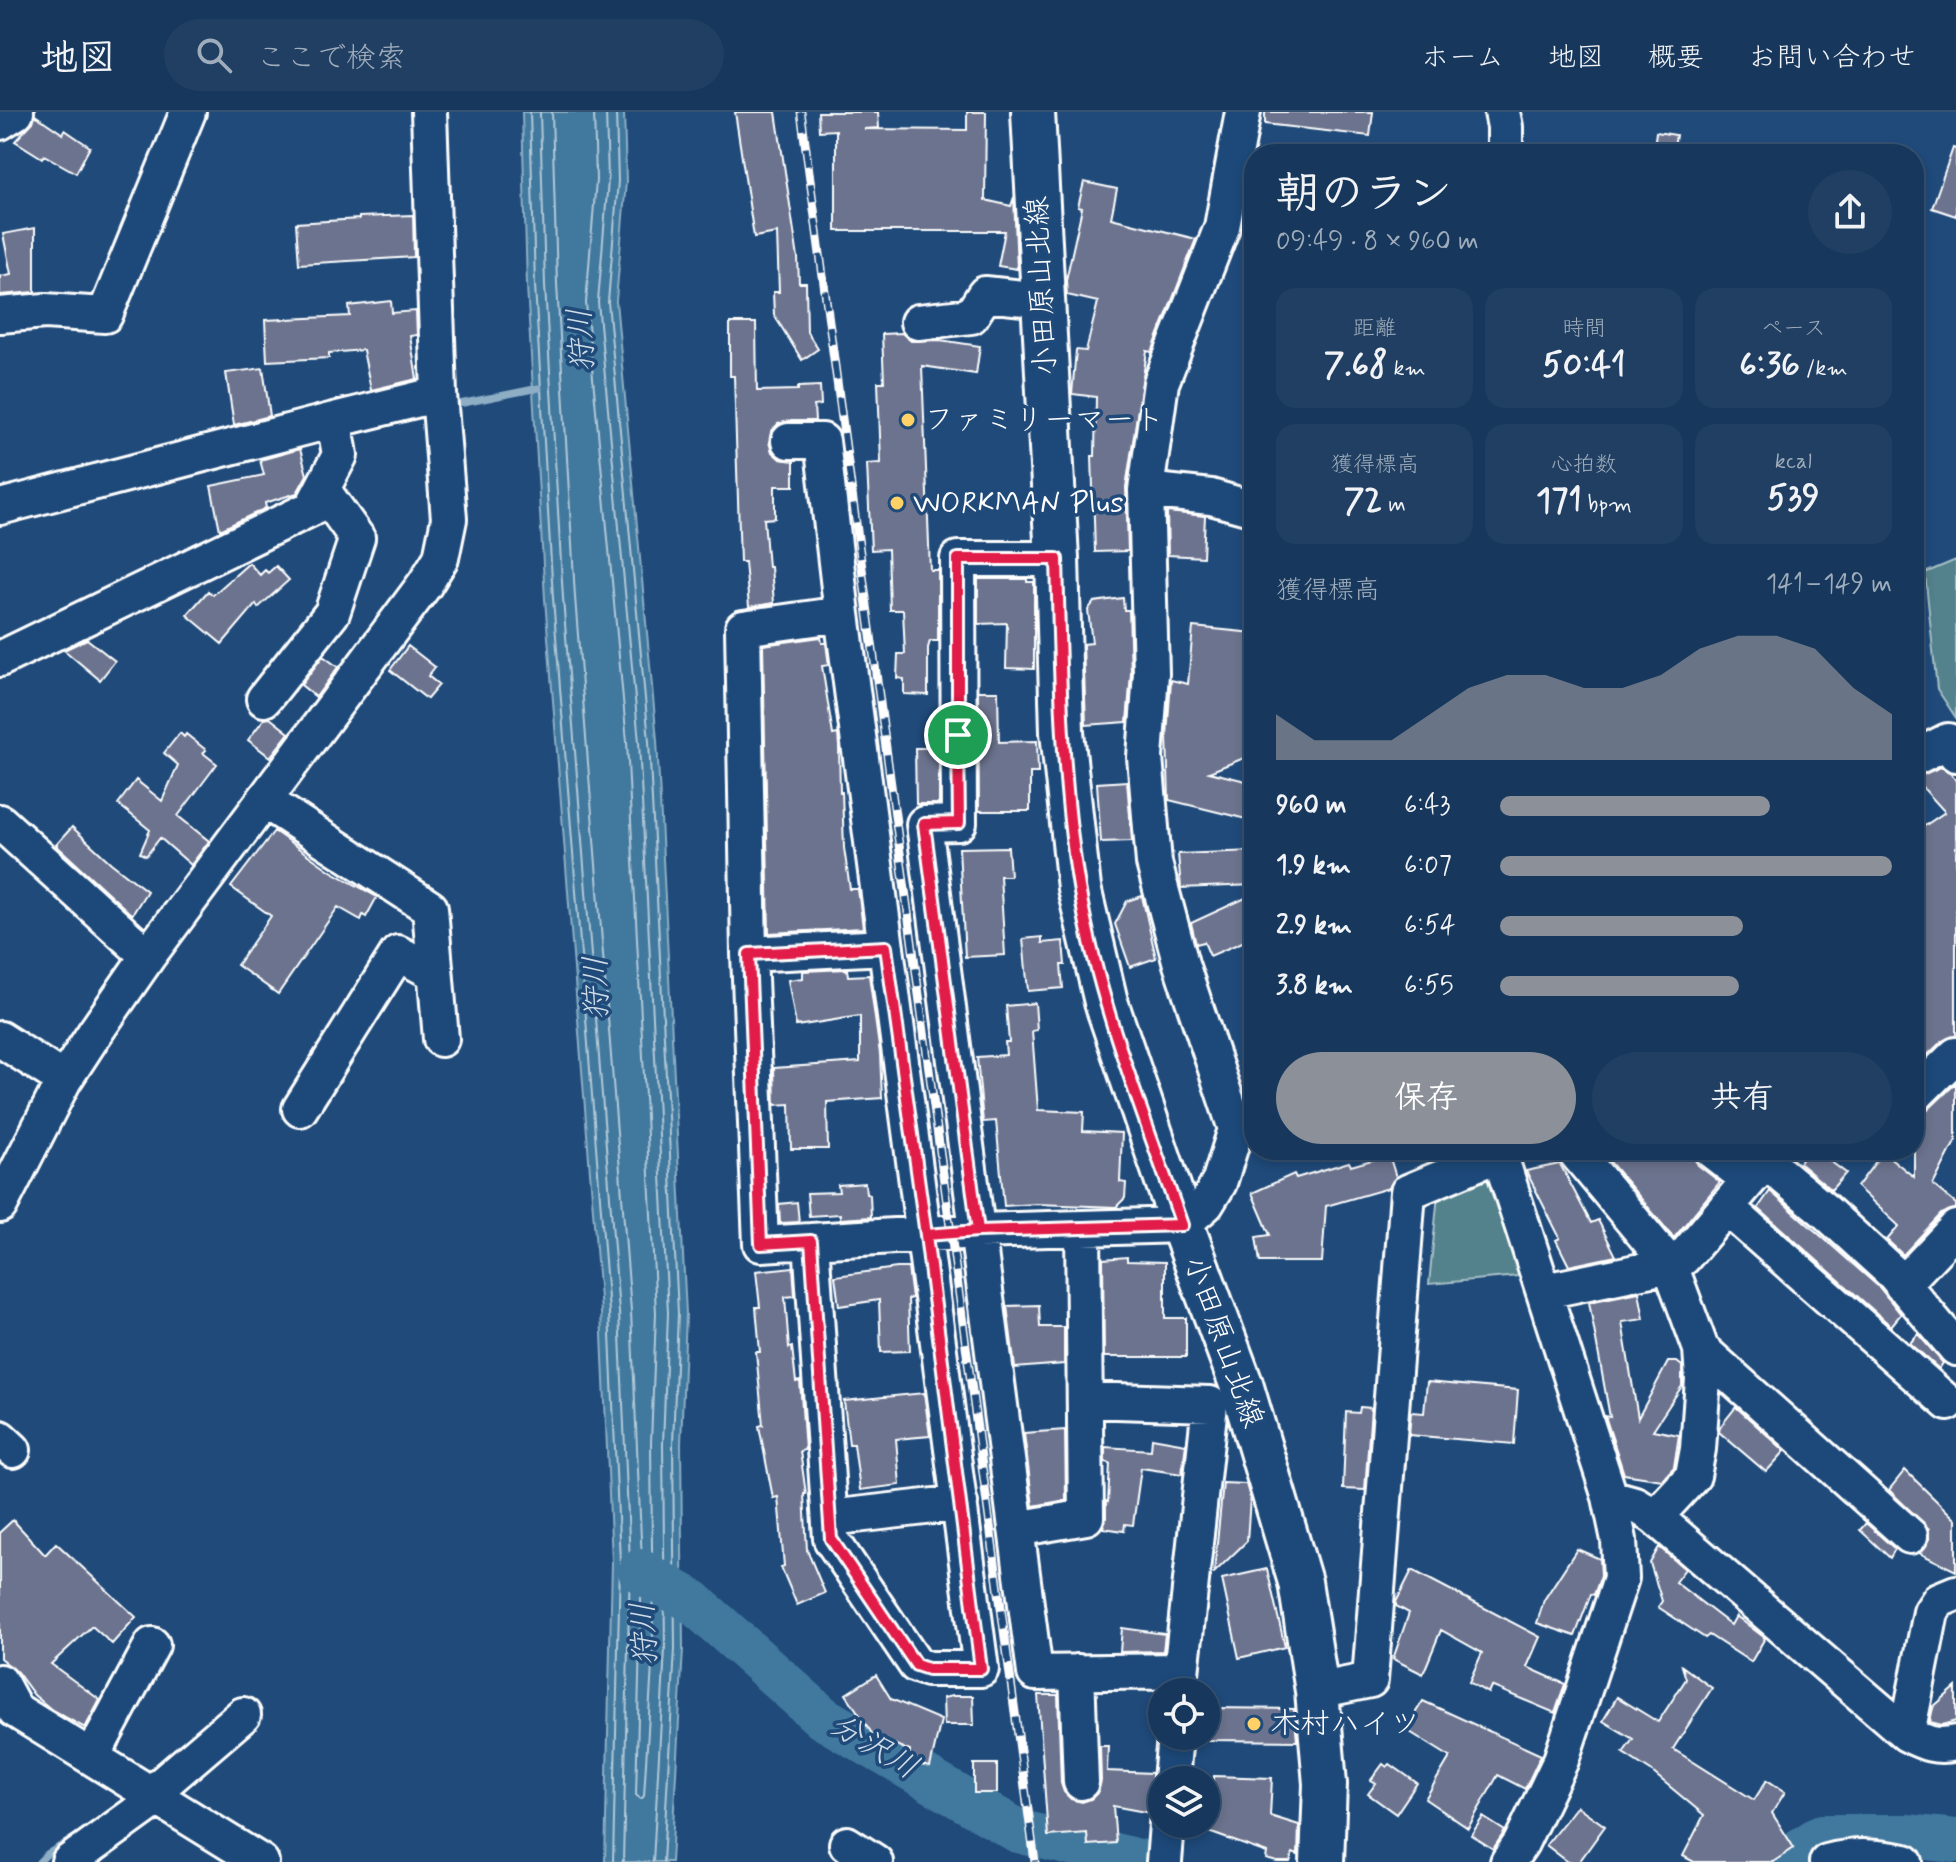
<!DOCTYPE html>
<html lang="ja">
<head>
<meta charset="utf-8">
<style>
	body { margin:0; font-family:Mynerve,"Klee One",sans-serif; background:#203f62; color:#f1f3f6; height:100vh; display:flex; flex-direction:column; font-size:30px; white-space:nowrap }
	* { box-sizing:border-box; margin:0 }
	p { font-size:26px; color:#9eacbb }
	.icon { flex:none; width:44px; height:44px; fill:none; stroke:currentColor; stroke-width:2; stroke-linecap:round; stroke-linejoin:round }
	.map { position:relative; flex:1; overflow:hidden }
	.side { position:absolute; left:1244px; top:32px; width:680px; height:1016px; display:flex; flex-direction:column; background:#17385c; border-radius:32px; box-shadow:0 4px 12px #0003,0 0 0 2px #365272 }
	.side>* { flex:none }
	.fabs { position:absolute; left:1148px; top:1566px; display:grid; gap:16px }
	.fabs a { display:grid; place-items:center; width:72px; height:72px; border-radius:50%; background:#17385c; box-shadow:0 4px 12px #0003,0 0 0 2px #365272; font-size:40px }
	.pin { position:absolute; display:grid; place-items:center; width:68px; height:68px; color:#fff; margin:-34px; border:4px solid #fff; border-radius:50%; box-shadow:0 2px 8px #0007 }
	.round { display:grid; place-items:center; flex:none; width:84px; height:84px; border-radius:42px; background:#203f62 }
	.overview { display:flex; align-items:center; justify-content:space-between; height:136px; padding:0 32px }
	h1 { font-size:44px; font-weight:700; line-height:60px }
	.stats { display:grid; grid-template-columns:repeat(3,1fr); gap:12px; height:136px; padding:8px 32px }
	.stats div { display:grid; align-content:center; border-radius:20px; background:#203f62; text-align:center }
	.stats b { font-size:34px; font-weight:700 }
	.stats small { font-size:22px; font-weight:400 }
	.stats p { font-size:22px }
	.chart { height:224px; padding:16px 32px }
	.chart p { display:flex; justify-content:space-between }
	.chart svg { width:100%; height:144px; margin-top:8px; fill:#8c9099; opacity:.7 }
	.primary-button { display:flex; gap:16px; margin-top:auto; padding:16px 32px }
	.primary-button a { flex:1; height:92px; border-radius:48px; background:#8c9099; color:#fff; font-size:32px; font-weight:700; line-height:92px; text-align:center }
	.primary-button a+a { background:#203f62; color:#f1f3f6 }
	ul { padding:0 32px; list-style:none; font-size:26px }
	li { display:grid; grid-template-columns:128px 96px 1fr; align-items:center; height:60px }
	li i { height:20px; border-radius:10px; background:#8c9099 }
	header { display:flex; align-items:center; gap:48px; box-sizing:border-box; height:112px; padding:0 40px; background:#17385c; border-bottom:2px solid #365272 }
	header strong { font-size:38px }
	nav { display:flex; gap:44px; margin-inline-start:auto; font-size:28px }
	.search { width:560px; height:72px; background:#203f62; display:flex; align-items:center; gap:20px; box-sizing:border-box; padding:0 28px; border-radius:44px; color:#9eacbb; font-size:30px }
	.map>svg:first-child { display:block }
	.green { fill:#52828c; stroke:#a8c0c6; stroke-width:2 }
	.water { fill:#41789e; stroke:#8daec5; stroke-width:2 }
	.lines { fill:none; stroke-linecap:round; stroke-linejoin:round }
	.shore { stroke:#b3c9d8; stroke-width:2 }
	.stream { stroke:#8daec5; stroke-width:7 }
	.river { stroke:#41789e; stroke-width:44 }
	.building { fill:#6c738e; stroke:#fff; stroke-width:2 }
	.minor-casing { stroke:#fff; stroke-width:40 }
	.major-casing { stroke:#fff; stroke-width:48 }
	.minor { stroke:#1f4a7a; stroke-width:34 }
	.major { stroke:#1f4a7a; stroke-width:42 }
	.rail-casing { stroke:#fff; stroke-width:9 }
	.rail { stroke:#1f4a7a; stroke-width:6; stroke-dasharray:18; stroke-linecap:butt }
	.route-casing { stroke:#fff; stroke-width:16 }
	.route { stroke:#e11d48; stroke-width:10 }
	.poi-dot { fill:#ffd166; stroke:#1f4a7a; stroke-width:3 }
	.labels { text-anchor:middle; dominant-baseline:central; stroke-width:7; stroke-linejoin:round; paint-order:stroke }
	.street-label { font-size:30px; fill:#fff; stroke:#1f4a7a }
	.poi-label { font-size:30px; fill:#fff; stroke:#1f4a7a; text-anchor:start }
	.water-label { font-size:32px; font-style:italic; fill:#d0dde7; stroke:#1f4a7a }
</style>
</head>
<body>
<header>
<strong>地図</strong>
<div class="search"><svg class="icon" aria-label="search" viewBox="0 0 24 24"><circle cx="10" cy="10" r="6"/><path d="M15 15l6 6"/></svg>ここで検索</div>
<nav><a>ホーム</a><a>地図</a><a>概要</a><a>お問い合わせ</a></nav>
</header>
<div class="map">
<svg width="1956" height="1750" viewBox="0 0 1956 1750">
	<rect width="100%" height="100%" fill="#1f4a7a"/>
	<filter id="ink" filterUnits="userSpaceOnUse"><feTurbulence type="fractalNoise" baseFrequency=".0125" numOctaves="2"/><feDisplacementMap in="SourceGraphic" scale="16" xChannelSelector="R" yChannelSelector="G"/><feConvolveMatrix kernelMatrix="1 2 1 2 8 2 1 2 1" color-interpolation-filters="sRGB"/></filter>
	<g filter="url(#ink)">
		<path class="green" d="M1956 448V606L1937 577 1925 461Z
			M1490 1062 1518 1164 1429 1172 1438 1083Z"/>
		<path class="water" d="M522 0H624L626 69 616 189 657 628 686 1202 681 1332 683 1537 671 1750H605L612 1450 601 1200 545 487 527 174Z"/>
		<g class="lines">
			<path class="shore" d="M530 0 535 173 553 486 609 1200 620 1450 613 1750
				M540 0 545 173 563 486 619 1200 630 1450 623 1750
				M552 0 557 172 575 485 631 1199 642 1450 636 1683 641 1687 644 1684 653 1537 651 1331 656 1201 627 630 586 191 596 68 594 0
				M606 0 608 68 598 190 639 630 668 1201 663 1332 665 1537 653 1750
				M616 0 618 69 608 190 649 629 678 1201 673 1332 675 1537 663 1750"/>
			<path class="stream" d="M449 294 539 276
				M39 1750 47 1742 74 1726"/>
			<path class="river" d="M640 1459 692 1489 823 1606 1018 1719 1143 1750
				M1782 1750 1822 1724H1907L1956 1729"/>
		</g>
		<path class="building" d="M735 0H776L798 146 799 171H806L807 220 818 237 802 248 774 203 773 180H779L777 121 754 125Z
			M818 0H878L879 16 864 17 967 18V0H986L985 88 1011 94 1014 85 1017 157 998 154 1005 119H836V18L819 19Z
			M1265 0H1373L1370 24 1265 12Z
			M35 3 63 22 65 18 90 35 76 61 44 43 42 46 15 29 33 10Z
			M1656 20 1676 23 1673 42H1653Z
			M1953 36 1956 37V104L1932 96Z
			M1084 70 1117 77 1111 106 1196 127 1152 240 1147 239 1126 375 1128 439 1095 440 1092 344H1095L1096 285 1072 282 1076 238 1086 239 1098 190 1067 183 1066 168 1082 96 1078 95Z
			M413 103 414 145 299 152 296 111 359 107V105Z
			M35 116V180L0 183V164L11 162 3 122Z
			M391 189 392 201 416 199 417 223 410 224 417 267 371 278 363 238 329 241V246L267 249 265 208 350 204 349 194Z
			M730 211H756L757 279 798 278V275L820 274 821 293 814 294 815 309H788L778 312 771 320 769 330 772 340 780 347 794 349V374H775V406L764 407 768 455H771L774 491 749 495 745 450H740L734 264H730Z
			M902 221 911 229 940 228 980 234 976 262 922 254 930 458H938V529H930L928 536V583L904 582V567L897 566 898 542H905L903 498H890L888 437 871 438 867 352 881 351 878 270H884L882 222Z
			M263 256 270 304 234 313 226 261Z
			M300 337 307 363 297 381 265 391 266 396 220 418 211 374 264 363 260 348Z
			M1167 400 1205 404 1203 445 1168 443Z
			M249 451 260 463 265 458 268 461 276 454 289 468 258 496 256 492 222 532 187 503 208 479 213 483Z
			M978 467H1027V470H1034V557L1006 556 1007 511 978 512Z
			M1123 486 1124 498H1129L1131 561 1127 610 1086 613 1083 532 1092 531 1088 498 1094 490Z
			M1193 515 1254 521V642L1209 660 1254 671V709L1169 688 1167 624 1171 568 1188 572Z
			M821 525 822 531H826L829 553 822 554 833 623 838 622 839 635 840 680H842L844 736 850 777H858L863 816 769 821 763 533Z
			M87 527 115 549 100 568 64 538Z
			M408 534 435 555 428 564 439 573 427 587 390 558Z
			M323 544 338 555 316 585 301 573Z
			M978 579H998L999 630 1037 629 1038 661H1030V699H979Z
			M270 606 289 621 270 645 248 628 264 607Z
			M180 621 184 625 186 622 206 638 203 641 217 652 178 704 209 729 191 753 160 726 146 744 140 741 150 718 118 692 136 668 162 689 178 653 164 641Z
			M926 628H939V692H916L915 636H926Z
			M1941 655 1951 661 1956 669V924L1942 929 1919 951 1914 944V721L1945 700 1914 666Z
			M1127 669 1132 729 1101 730 1097 671Z
			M72 715 111 751 147 779 132 803 56 733Z
			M274 719 331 759 377 785 366 805 363 803 361 808 338 795 278 882 237 853 271 804 231 775Z
			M1008 735 1010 764H1000L1005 843 965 845 959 736Z
			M1254 739V773L1181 776 1178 742Z
			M1254 782V825L1210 844 1204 830 1196 832 1191 811Z
			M1142 784 1156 846 1130 855 1115 812 1127 789Z
			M1042 825V831L1063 829 1065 853H1061L1063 876 1028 879 1023 827Z
			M847 857 848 864 869 863 880 942 882 986 827 990 828 1037H791L790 992 775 993 774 956 860 950V904L796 914 788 868 803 866V859Z
			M1035 891 1037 918 1032 919 1038 998 1084 1000 1083 1019 1122 1021 1120 1070 1126 1071 1125 1086 1116 1095 1037 1092 1004 1094 996 1009 983 1010 977 945 1006 943 1005 930H1009L1006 894Z
			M1956 971V1028L1933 1073 1956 1092V1097L1941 1102 1903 1143 1887 1128 1899 1114 1857 1075 1883 1040 1914 1065V1003L1928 998Z
			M1600 1038H1691L1698 1053 1720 1070 1674 1126Z
			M1808 1038H1815L1846 1061 1831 1078 1799 1051Z
			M1389 1043 1396 1065 1389 1076 1326 1094 1322 1150H1260L1256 1125 1270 1123 1252 1081 1294 1062 1296 1066 1349 1050 1351 1054Z
			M1560 1052 1591 1111 1598 1108 1616 1144 1569 1154 1556 1128 1560 1126 1526 1059Z
			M865 1071 866 1082 870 1083 871 1105 840 1107V1102L809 1104 807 1081 839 1080 838 1073Z
			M1770 1079 1880 1176 1901 1202 1891 1214 1758 1096Z
			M797 1090 799 1110 780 1111 779 1092Z
			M1127 1145V1149L1165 1150V1206H1186V1245H1104L1103 1147Z
			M793 1155 795 1184 785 1185 789 1236 792 1235 796 1270 800 1269 805 1338 800 1339 806 1382H804L807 1438 825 1481 797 1493 781 1455 784 1454 778 1385 773 1386 759 1314 763 1313 756 1240H760L756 1195H760L756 1159Z
			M897 1156H908L912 1186 908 1187 910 1239 881 1240 879 1188 839 1194 835 1164Z
			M1639 1180 1644 1207 1622 1210 1638 1306 1668 1250H1677L1682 1254V1274L1653 1318 1679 1323 1674 1355 1662 1368 1624 1362 1605 1304 1610 1305 1589 1190Z
			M1039 1193 1040 1215H1064V1252L1015 1256 1007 1194Z
			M1918 1222 1943 1251 1939 1257 1910 1231Z
			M1427 1270 1518 1278 1514 1332 1409 1323 1411 1300 1424 1301Z
			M924 1281 930 1324 896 1327 900 1373 860 1378 854 1332H849L844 1289Z
			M1360 1295 1371 1296 1365 1378 1343 1377 1346 1300 1359 1301Z
			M1736 1295 1785 1339 1766 1360 1719 1320 1720 1315Z
			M1065 1318 1066 1388 1033 1394 1024 1321Z
			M1152 1326 1186 1332 1182 1362 1141 1356 1133 1413 1125 1412 1124 1419 1103 1416 1106 1406V1389L1108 1390 1110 1351 1105 1350V1335L1151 1338Z
			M1905 1358 1956 1408V1459L1919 1441 1929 1429V1417L1889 1378Z
			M1223 1371 1246 1372 1250 1386 1247 1429 1214 1461Z
			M13 1408 45 1443 56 1431 136 1505 112 1532 92 1514 51 1552 100 1588 85 1616 52 1598 34 1583 17 1560 0 1546V1420Z
			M1866 1411 1895 1437 1890 1446 1860 1418Z
			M1659 1435 1685 1457 1675 1470 1731 1513 1736 1504 1765 1526 1751 1550 1709 1523 1705 1526 1658 1495 1662 1489 1650 1451Z
			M1577 1437 1600 1447 1601 1463 1594 1483 1591 1482 1575 1524 1537 1511 1544 1488Z
			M1267 1457 1285 1535 1239 1546 1222 1467Z
			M1412 1458 1540 1525 1527 1555 1565 1572 1555 1601 1491 1574 1488 1581 1469 1570 1482 1541 1441 1518 1423 1562 1393 1547 1409 1501 1396 1494V1490Z
			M1122 1516 1165 1522 1163 1539 1120 1540Z
			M1682 1554 1712 1576 1673 1637 1754 1688 1767 1668 1785 1680 1772 1701 1794 1736 1773 1750H1694L1683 1744 1704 1703 1651 1659 1623 1641 1633 1627 1603 1609 1617 1585 1658 1610 1686 1567Z
			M876 1563 891 1587 941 1608 930 1655 908 1650 910 1639 873 1623 846 1582Z
			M1956 1575V1609L1942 1613 1930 1610 1933 1595Z
			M1038 1583H1058L1061 1671 1064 1680 1071 1687 1082 1690 1091 1687 1098 1680 1101 1669 1100 1634H1108L1107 1659 1152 1661 1153 1676 1158 1682 1156 1696 1150 1701 1113 1694 1116 1731 1088 1733 1087 1721 1048 1724Z
			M952 1584H973L974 1613H944L943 1586Z
			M1423 1589 1541 1643 1525 1677 1498 1663 1468 1716 1425 1687 1450 1645 1405 1617Z
			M1209 1596 1294 1597 1297 1629 1208 1628Z
			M974 1652H997V1681H974Z
			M1383 1652 1387 1655 1390 1652 1417 1671 1396 1702 1368 1682 1376 1671 1371 1668Z
			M1214 1664 1272 1666 1270 1704 1299 1713 1298 1743 1293 1741 1290 1750H1277L1266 1747 1267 1741 1206 1719 1214 1684Z
			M1577 1694 1605 1714 1579 1750H1568L1546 1733Z
			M1483 1705 1505 1719 1493 1737 1471 1723Z"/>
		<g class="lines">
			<defs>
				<path id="minor" d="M1502 0 1505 15V42
					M0 10 16 0
					M0 203 45 199 105 203 188 0
					M918 210 971 204 985 182 1043 188
					M789 329H822L842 502 981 1557H928L916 1553 831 1427 811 1129
					M1146 378 1211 385 1254 397
					M0 395 334 308
					M1057 447H958L959 711 924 712 1035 1561 1181 1559
					M842 502 743 516 749 842 761 1132 978 1119 1182 1113 1206 1092 1219 1071 1236 1017 1181 852 1154 751 1145 645 1151 561 1146 378 1161 271 1222 115 1243 0
					M0 547 312 396 340 343 334 308 439 282
					M264 587 332 501 357 426 322 377
					M1914 646 1948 629 1956 642
					M265 689 430 796 441 927
					M0 710 148 844
					M749 842 886 835
					M0 927 64 968
					M1914 984 1956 943
					M300 997 398 841 433 860
					M1498 1038 1610 1385 1619 1428 1621 1466 1561 1648 1521 1731 1508 1750
					M1574 1038 1670 1153 1701 1237 1703 1267 1698 1337 1693 1364 1655 1405
					M1711 1038 1749 1068
					M1766 1050 1825 1099 1894 1162 1956 1236
					M0 1093 64 968 94 922 148 844 425 472 441 446 449 407 439 282 429 0
					M1726 1095 1948 1291
					M1902 1173 1956 1116
					M1545 1179 1670 1153 1683 1146 1775 1038
					M1701 1237 1910 1424
					M1085 1288 1210 1292 1179 1580
					M0 1326 13 1338
					M1610 1385 1635 1392 1655 1405 1907 1622C1925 1631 1936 1636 1956 1631
					M830 1406 960 1391
					M1016 1417 1086 1405 1083 1116
					M1077 1560 1081 1670
					M0 1570 15 1598 261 1750
					M1317 1579 1370 1568 1408 1080 1499 1042
					M1907 1622 1931 1500 1939 1488 1956 1481
					M92 1645 152 1533
					M1171 1668 1175 1624
					M152 1681 243 1603
					M847 1732 875 1750
					M69 1750 159 1685
					M1164 1750 1167 1712
					M1827 1750C1854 1743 1877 1744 1905 1750"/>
				<path id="major" d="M1033 0 1057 447 1062 620 1079 776 1106 890 1182 1113 1241 1272 1300 1470 1317 1579 1325 1672 1322 1750"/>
			</defs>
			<use href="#minor" class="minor-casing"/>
			<use href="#major" class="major-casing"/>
			<use href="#minor" class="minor"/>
			<use href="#major" class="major"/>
			<defs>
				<path id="rail" d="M801 0 1035 1750"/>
			</defs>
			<use href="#rail" class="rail-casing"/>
			<use href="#rail" class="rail"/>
		</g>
	</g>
	<g class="lines" filter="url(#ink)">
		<defs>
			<path id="route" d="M958 623 959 711 924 712 978 1119 926 1123 886 835 749 842 761 1132 811 1129 831 1427 916 1553 928 1557H981L926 1123 978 1119 1182 1113C1144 1003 1098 891 1079 775 1061 667 1060 556 1057 447H958V623"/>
		</defs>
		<use href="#route" class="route-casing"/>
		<use href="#route" class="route"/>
	</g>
	<g class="poi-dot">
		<circle cx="908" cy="308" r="8"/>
		<circle cx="897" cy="391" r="8"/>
		<circle cx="1254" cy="1612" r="8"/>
	</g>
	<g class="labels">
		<g class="street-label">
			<text transform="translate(1042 174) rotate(-93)">小田原山北線</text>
			<text transform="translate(1223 1230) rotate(70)">小田原山北線</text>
		</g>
		<g class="poi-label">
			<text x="924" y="308">ファミリーマート</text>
			<text x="913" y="391">WORKMAN Plus</text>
			<text x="1270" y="1612">木村ハイツ</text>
		</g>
		<g class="water-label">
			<text transform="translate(582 228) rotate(-93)">狩川</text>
			<text transform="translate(597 876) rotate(-91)">狩川</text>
			<text transform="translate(645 1522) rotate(-93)">狩川</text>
			<text transform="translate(874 1635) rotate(31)">分沢川</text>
		</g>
	</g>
</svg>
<div class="fabs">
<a><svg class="icon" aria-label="locate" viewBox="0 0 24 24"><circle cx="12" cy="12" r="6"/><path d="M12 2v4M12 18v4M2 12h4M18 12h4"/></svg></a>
<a><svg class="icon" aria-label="layers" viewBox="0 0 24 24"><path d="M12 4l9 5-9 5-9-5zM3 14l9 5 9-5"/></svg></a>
</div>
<div class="pin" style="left:958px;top:623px;background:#1e9e55"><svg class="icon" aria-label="arrive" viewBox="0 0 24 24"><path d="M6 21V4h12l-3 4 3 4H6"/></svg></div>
<section class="side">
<div class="overview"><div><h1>朝のラン</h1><p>09:49 · 8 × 960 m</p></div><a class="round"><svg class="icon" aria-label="share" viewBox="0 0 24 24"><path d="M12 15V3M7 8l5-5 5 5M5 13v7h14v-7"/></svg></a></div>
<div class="stats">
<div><p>距離</p><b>7.68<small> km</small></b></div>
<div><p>時間</p><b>50:41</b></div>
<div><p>ペース</p><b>6:36<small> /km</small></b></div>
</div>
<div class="stats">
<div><p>獲得標高</p><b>72<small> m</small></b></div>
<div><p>心拍数</p><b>171<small> bpm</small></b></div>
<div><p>kcal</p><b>539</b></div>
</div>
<div class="chart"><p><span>獲得標高</span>141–149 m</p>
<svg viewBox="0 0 160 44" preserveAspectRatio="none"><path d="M0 44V30L10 38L20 38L30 38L40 30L50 22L60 18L70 18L80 22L90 22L100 18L110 10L120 6L130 6L140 10L150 22L160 30V44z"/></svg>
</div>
<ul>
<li><b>960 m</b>6:43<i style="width:69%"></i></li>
<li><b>1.9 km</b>6:07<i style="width:100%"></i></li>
<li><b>2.9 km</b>6:54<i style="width:62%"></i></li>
<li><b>3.8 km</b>6:55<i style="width:61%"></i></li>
</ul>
<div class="primary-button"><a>保存</a><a>共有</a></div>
</section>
</div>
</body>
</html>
